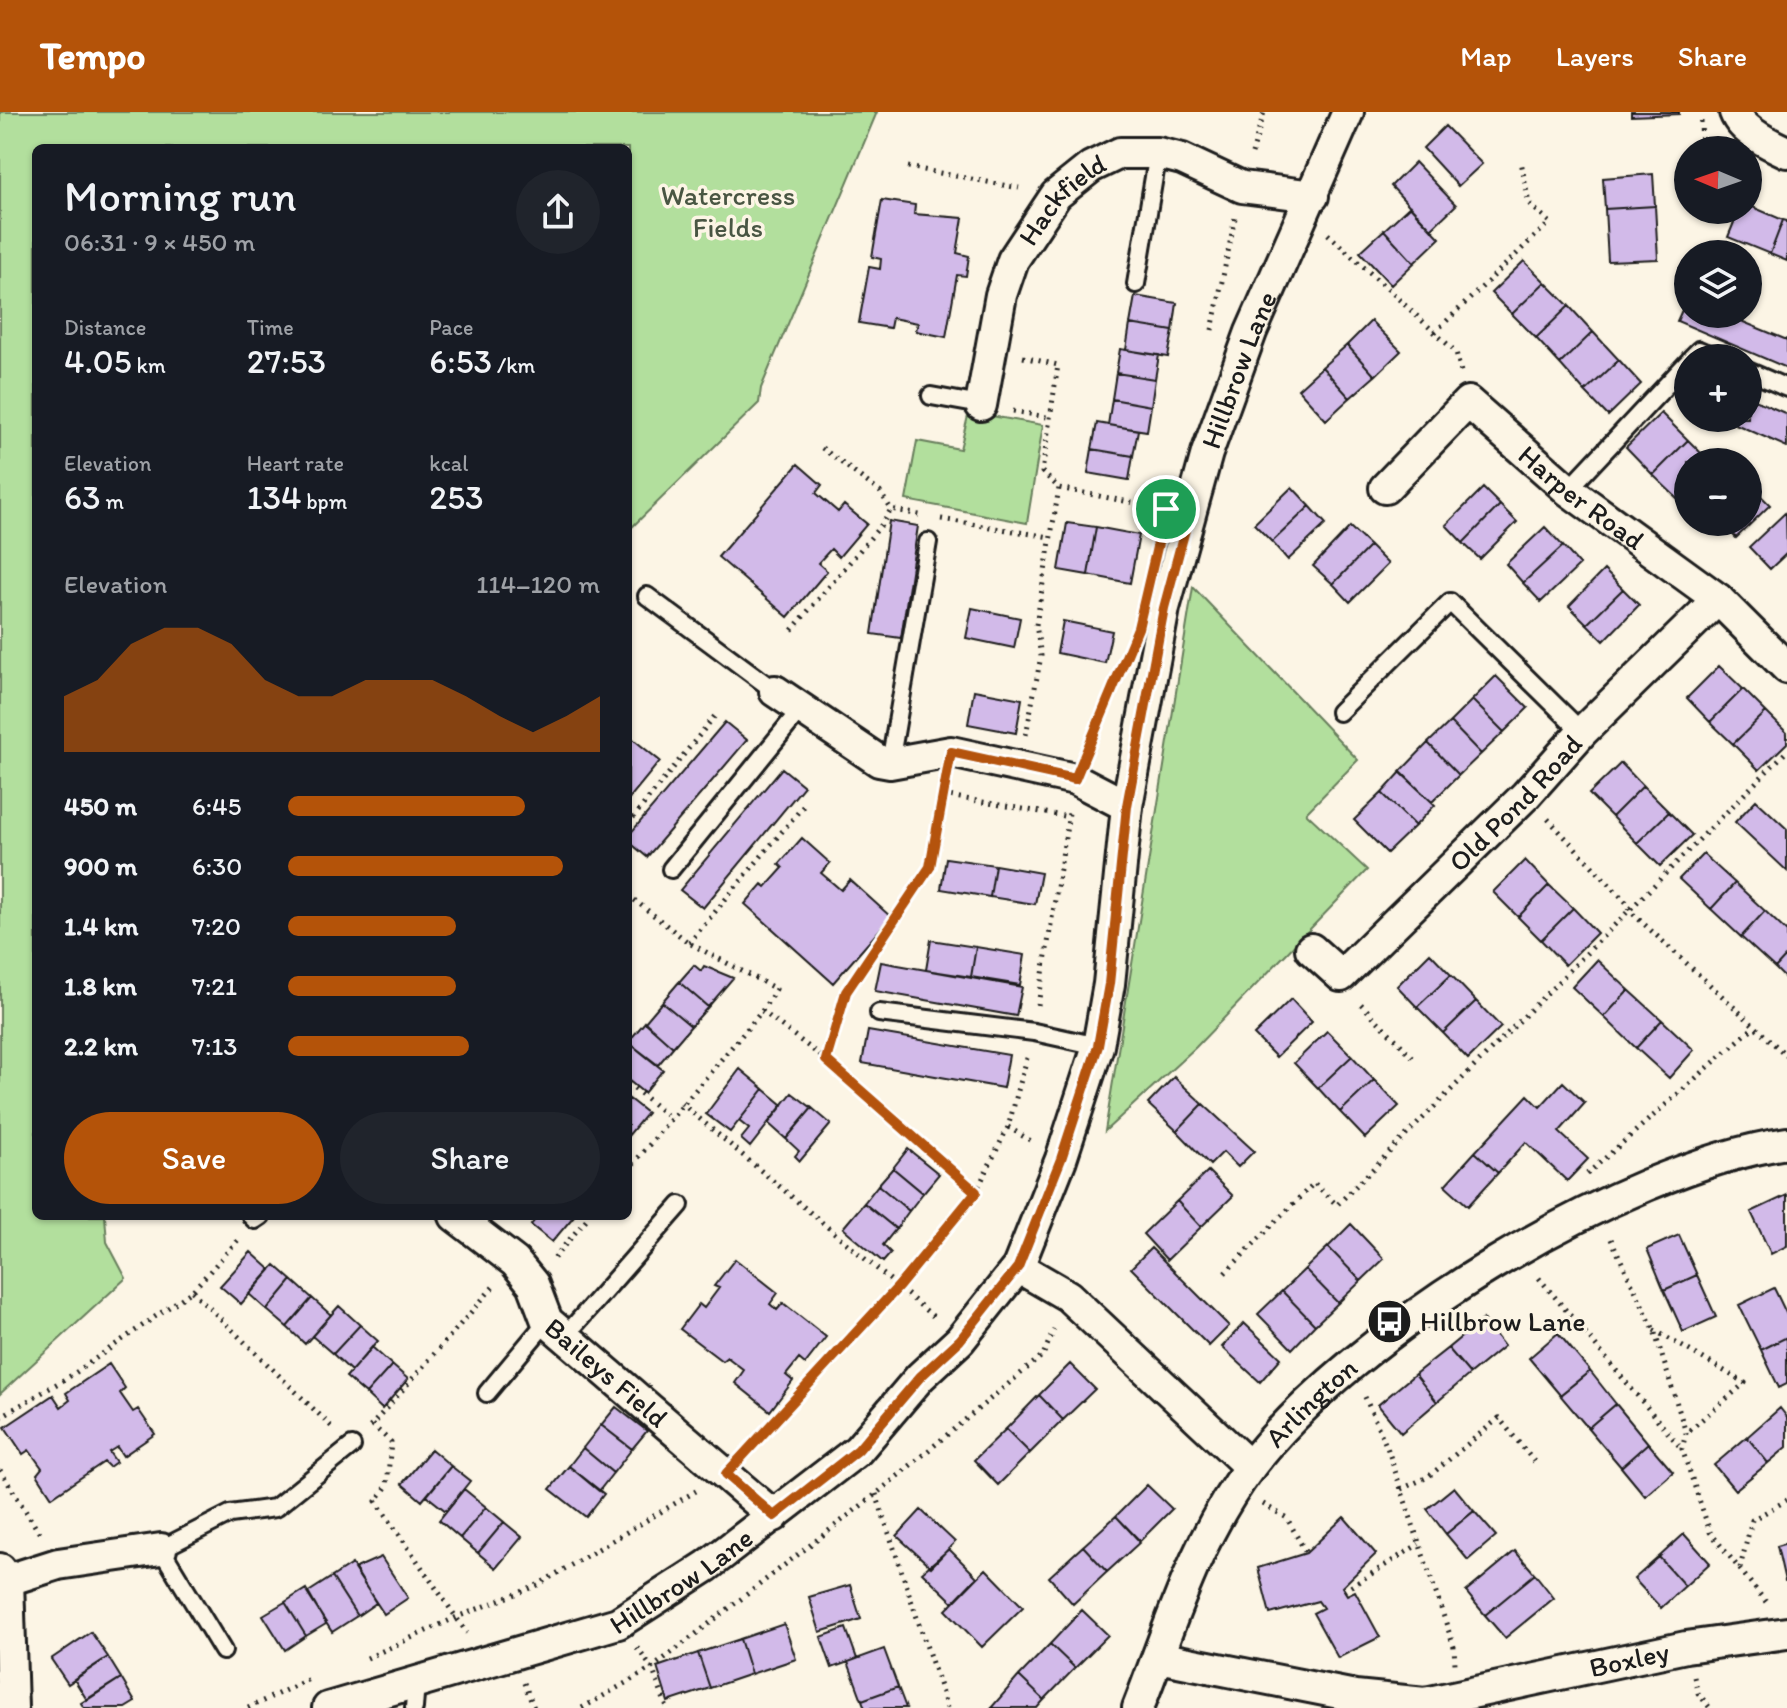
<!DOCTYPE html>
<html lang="en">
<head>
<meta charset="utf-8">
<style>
	body { margin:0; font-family:Itim,sans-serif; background:#20242c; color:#f1f3f6; height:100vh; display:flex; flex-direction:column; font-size:30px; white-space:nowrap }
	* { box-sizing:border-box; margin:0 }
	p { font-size:26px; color:#9ea1a6 }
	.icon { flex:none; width:44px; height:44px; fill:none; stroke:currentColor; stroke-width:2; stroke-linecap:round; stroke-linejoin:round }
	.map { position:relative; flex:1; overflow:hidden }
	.sheet { position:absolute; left:32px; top:32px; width:600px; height:1076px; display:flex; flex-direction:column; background:#171b24; border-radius:12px; box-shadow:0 2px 6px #0004 }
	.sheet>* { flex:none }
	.needle { width:52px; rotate:272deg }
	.tools { position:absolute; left:1674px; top:24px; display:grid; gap:16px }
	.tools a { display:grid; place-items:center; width:88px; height:88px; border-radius:50%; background:#171b24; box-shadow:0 2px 6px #0004; font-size:40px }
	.pin { position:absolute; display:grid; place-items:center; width:68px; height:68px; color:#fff; margin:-34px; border:4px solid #fff; border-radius:50%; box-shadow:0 2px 8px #0007 }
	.round { display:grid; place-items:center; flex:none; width:84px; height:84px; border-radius:42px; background:#20242c }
	.headline { display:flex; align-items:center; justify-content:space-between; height:136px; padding:0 32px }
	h1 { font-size:44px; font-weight:600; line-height:60px }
	.figures { display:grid; grid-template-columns:repeat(3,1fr); gap:12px; height:136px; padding:8px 32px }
	.figures div { display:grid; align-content:center }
	.figures b { font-size:34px; font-weight:600 }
	.figures small { font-size:22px; font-weight:400 }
	.figures p { font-size:22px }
	.chart { height:224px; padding:16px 32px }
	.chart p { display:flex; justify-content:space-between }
	.chart svg { width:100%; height:144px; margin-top:8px; fill:#b45309; opacity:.7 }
	.action { display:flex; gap:16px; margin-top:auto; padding:16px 32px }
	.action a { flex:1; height:92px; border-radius:48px; background:#b45309; color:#fff; font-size:32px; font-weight:600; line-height:92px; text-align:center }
	.action a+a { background:#20242c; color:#f1f3f6 }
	ul { padding:0 32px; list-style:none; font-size:26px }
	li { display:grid; grid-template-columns:128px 96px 1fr; align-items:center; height:60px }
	li i { height:20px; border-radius:10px; background:#b45309 }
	header { display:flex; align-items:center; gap:48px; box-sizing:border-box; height:112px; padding:0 40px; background:#b45309; color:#fff }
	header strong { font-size:38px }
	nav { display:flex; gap:44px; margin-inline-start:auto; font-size:28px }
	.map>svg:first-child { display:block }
	.green { fill:#b2df9d; stroke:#677e5c; stroke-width:2 }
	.building { fill:#d2bae9; stroke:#1c1c1c; stroke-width:2 }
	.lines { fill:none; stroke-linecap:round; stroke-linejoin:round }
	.service-casing { stroke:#1c1c1c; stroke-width:22 }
	.minor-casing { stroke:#1c1c1c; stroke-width:36 }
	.path { stroke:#1c1c1c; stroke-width:5; stroke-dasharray:2 6; stroke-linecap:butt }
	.service { stroke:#fcf5e5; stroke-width:16 }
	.minor { stroke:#fcf5e5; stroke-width:30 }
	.route-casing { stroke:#fff; stroke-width:16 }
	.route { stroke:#b45309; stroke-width:10 }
	.labels { text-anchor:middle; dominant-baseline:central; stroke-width:7; stroke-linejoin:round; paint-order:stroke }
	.park-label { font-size:28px; fill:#495643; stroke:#fcf5e5 }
	.street-label { font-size:28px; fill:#1c1c1c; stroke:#fcf5e5 }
	.poi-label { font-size:28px; fill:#1c1c1c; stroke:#fcf5e5; text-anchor:start }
</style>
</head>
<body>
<header>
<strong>Tempo</strong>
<nav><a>Map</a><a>Layers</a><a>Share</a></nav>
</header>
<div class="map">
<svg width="1787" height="1596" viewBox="0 0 1787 1596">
	<rect width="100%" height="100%" fill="#fcf5e5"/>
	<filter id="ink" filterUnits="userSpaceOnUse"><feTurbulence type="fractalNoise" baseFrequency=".0125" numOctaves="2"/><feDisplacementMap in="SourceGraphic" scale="16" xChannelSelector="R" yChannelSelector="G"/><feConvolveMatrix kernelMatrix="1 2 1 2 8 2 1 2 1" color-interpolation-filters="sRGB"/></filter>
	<g filter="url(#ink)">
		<path class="green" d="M0 0H877L761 276 759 291 628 419V36H36V1104H105L107 1130 126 1166 0 1282Z
			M969 300 1043 313 1027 411 906 388 917 329 960 337Z
			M1193 475 1358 648 1306 701 1367 758 1196 935 1105 1019Z"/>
		<path class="building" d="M1631 0H1679V2L1631 4Z
			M1445 14 1482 52 1458 74 1423 36Z
			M1415 50 1456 93 1431 117 1391 74Z
			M1653 62 1655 94 1605 97 1603 66Z
			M882 88 915 93 914 102 963 106 957 141 969 144 966 164 957 163 946 225 916 219 918 211 892 206 890 216 859 211 869 155 880 157 881 147 872 145Z
			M1748 93 1783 108 1770 142 1728 125 1739 98H1748Z
			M1410 94 1440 126 1414 151 1384 118Z
			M1655 94 1658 147 1608 149 1605 97Z
			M1783 108 1787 109V149L1770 142Z
			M1384 118 1414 151 1391 173 1360 140Z
			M1524 149 1545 170 1512 202 1491 181Z
			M1545 170 1569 194 1536 226 1512 202Z
			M1135 184 1177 191 1173 219 1130 212Z
			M1687 187 1688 202H1724L1787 228V256L1677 209Z
			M1569 194 1593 220 1560 252 1536 226Z
			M1371 209 1401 239 1375 264 1347 233Z
			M1130 212 1173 219 1168 245 1126 238Z
			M1593 220 1619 248 1585 280 1560 252Z
			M1347 233 1375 264 1350 286 1322 255Z
			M1120 237 1159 243 1155 267 1116 261Z
			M1619 248 1641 272 1608 304 1585 280Z
			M1322 255 1350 286 1326 308 1298 277Z
			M1116 261 1155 267 1151 294 1112 287Z
			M1748 285 1787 302V335L1722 306H1748Z
			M1112 287 1151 294 1147 319 1108 313Z
			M1661 301 1688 328 1653 363 1626 335Z
			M1097 311 1138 318 1133 344 1092 337Z
			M1688 328 1710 350H1688V377L1678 387 1653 363Z
			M1092 337 1133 344 1129 368 1088 361Z
			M798 352 822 373 816 381 838 400 844 393 867 412 839 445 831 437 818 451 827 459 788 505 718 445Z
			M1748 371 1770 393 1736 426 1721 410H1748Z
			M1292 375 1310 394 1272 430 1254 412Z
			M1483 376 1500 393 1463 431 1446 413Z
			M1500 393 1517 410 1480 447 1463 431Z
			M1310 394 1326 412 1288 448 1272 430Z
			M1786 400 1787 441 1770 457 1749 435Z
			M889 409 918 414 901 526 872 522Z
			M1067 411 1096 415 1088 463 1059 458Z
			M1096 415 1139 423 1130 471 1088 463Z
			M1350 415 1370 434 1333 472 1313 454Z
			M1545 415 1563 434 1523 471 1506 452Z
			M1370 434 1388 452 1350 490 1333 472Z
			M1563 434 1580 453 1541 490 1523 471Z
			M1604 458 1623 477 1587 512 1569 494Z
			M1623 477 1639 493 1604 529 1587 512Z
			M972 496 1020 506 1014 536 966 526Z
			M1063 509 1112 519 1105 551 1057 541Z
			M1719 554 1743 577 1710 610 1687 586Z
			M1496 564 1528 596 1504 620 1472 588Z
			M1743 577 1766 600 1733 632 1710 610Z
			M974 578 1022 587 1016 621 968 612Z
			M1472 588 1504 620 1481 642 1450 610Z
			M1766 600 1787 621V631L1759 658 1733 632Z
			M725 610 747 628 647 745 628 729V724Z
			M1450 610 1481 642 1459 663 1428 631Z
			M628 623 660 649 628 688Z
			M1428 631 1459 663 1432 690 1400 660Z
			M1621 651 1643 674 1612 705 1589 682Z
			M782 656 804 674 703 796 680 778Z
			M1401 660 1435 693 1415 714 1382 681Z
			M1643 674 1669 700 1637 731 1612 705Z
			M1382 681 1415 714 1387 741 1354 708Z
			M1756 688 1787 717V759L1735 710Z
			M1669 700 1692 723 1660 754 1637 731Z
			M802 726 830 751 821 761 841 778 850 768 891 805 833 871 745 792 762 772 766 775 783 756 779 752Z
			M1703 742 1735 771 1711 797 1679 767Z
			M946 746 995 753 990 785 941 777Z
			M1525 748 1549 773 1518 805 1493 780Z
			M995 753 1041 761 1035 792 990 785Z
			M1735 771 1765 799 1741 825 1711 797Z
			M1549 773 1573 796 1541 828 1518 805Z
			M1573 796 1597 821 1565 853 1541 828Z
			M1765 799 1787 820V843L1775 856 1741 825Z
			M931 828 976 835 971 865 926 858Z
			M976 835 1025 843 1020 873 971 865Z
			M1430 841 1451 863 1417 895 1397 874Z
			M1787 843V868L1775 856Z
			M1597 848 1629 878 1604 905 1572 875Z
			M881 850 1022 875 1016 904 875 879Z
			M694 853 701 859 704 854 733 866 708 895 679 870Z
			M1451 863 1476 889 1443 921 1417 895Z
			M679 870 708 895 691 914 662 890Z
			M1629 878 1662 908 1636 936 1604 905Z
			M1291 887 1312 910 1276 945 1254 923Z
			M1476 889 1501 915 1468 947 1443 921Z
			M662 890 691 914 673 935 645 910Z
			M1662 908 1694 938 1669 966 1636 936Z
			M645 910 673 935 658 953 628 930Z
			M868 919 1009 943 1003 976 862 951Z
			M1327 919 1352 944 1318 976 1294 951Z
			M628 930 663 958 644 981 628 968Z
			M1352 944 1374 968 1340 1000 1318 976Z
			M740 957 764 977 730 1020 706 1002Z
			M1174 965 1203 992 1177 1019 1148 992Z
			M1374 968 1399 994 1365 1026 1340 1000Z
			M1563 970 1585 991 1559 1020 1588 1047 1567 1069 1526 1030 1498 1061 1475 1040 1528 983 1540 995Z
			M764 977 783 993 750 1035 741 1027 749 1017 739 1009Z
			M792 981 812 996 786 1027 768 1011Z
			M628 986 647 1001 628 1024Z
			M1203 992 1254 1039 1238 1055 1223 1040 1210 1053 1177 1019Z
			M812 996 831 1012 800 1049 795 1044 799 1039 786 1027Z
			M908 1037 939 1062 923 1081 893 1056Z
			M1475 1040 1498 1061 1468 1094 1445 1073Z
			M893 1056 923 1081 909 1099 878 1073Z
			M1208 1059 1233 1084 1201 1115 1177 1089Z
			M878 1073 909 1099 896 1117 864 1091Z
			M1787 1083V1134L1771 1142 1751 1100Z
			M1177 1089 1201 1115 1167 1148 1143 1122Z
			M864 1091 896 1117 883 1133 891 1141 883 1150 843 1116Z
			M538 1104H574L552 1130 531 1113Z
			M1351 1112 1384 1147 1361 1169 1328 1135Z
			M1679 1123 1697 1163 1664 1178 1647 1137Z
			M1328 1135 1361 1169 1338 1191 1305 1157Z
			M1151 1136 1229 1214 1209 1234 1131 1156Z
			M251 1140 271 1158 241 1192 220 1174Z
			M735 1147 778 1181 770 1192 777 1198 783 1191 826 1225 805 1252 799 1247 786 1263 793 1269 770 1299 735 1271 744 1258 727 1245 722 1249 680 1217 699 1192 704 1196 719 1176 714 1174Z
			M275 1153 292 1168 267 1198 249 1182Z
			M1305 1157 1338 1191 1315 1213 1282 1179Z
			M1697 1163 1716 1205 1683 1220 1664 1178Z
			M292 1168 312 1186 287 1215 267 1198Z
			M1774 1176 1787 1203V1225L1761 1238 1739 1193Z
			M1282 1179 1315 1213 1292 1237 1258 1202Z
			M312 1186 331 1203 305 1232 287 1215Z
			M339 1194 360 1213 333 1242 312 1224Z
			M1483 1207 1504 1234 1470 1262 1448 1236Z
			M1244 1211 1281 1246 1260 1270 1222 1235Z
			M360 1213 378 1229 351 1259 333 1242Z
			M1558 1221 1590 1259 1560 1283 1529 1246Z
			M1787 1225V1272L1779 1276 1761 1238Z
			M372 1235 392 1253 366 1282 346 1265Z
			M1448 1236 1470 1262 1437 1290 1415 1262Z
			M109 1252 125 1276 120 1281 133 1300 138 1297 155 1322 123 1344 117 1335 109 1340 116 1350 109 1355 104 1350 52 1385 37 1362 42 1356 29 1338 23 1342 5 1315 53 1283 61 1295 70 1288 66 1281Z
			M1070 1252 1095 1277 1063 1308 1039 1283Z
			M392 1253 408 1267 382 1297 366 1282Z
			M1590 1259 1616 1292 1588 1316 1560 1283Z
			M1415 1262 1437 1290 1401 1321 1378 1293Z
			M1039 1283 1063 1308 1030 1341 1006 1317Z
			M1616 1292 1648 1331 1621 1355 1588 1316Z
			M616 1295 647 1319 632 1337 601 1313Z
			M1780 1296 1787 1305V1335L1768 1351 1747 1325Z
			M601 1313 632 1337 613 1361 583 1336Z
			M1006 1317 1030 1341 998 1373 974 1348Z
			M1747 1325 1768 1351 1735 1378 1714 1353Z
			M1648 1331 1673 1360 1645 1384 1621 1355Z
			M583 1336 613 1361 599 1379 569 1354Z
			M431 1337 451 1354 422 1389 402 1372Z
			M451 1354 470 1369 446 1399 427 1384Z
			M569 1354 604 1382 586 1405 550 1377Z
			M1147 1373 1172 1397 1140 1429 1116 1404Z
			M1454 1375 1474 1399 1446 1422 1427 1397Z
			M464 1377 486 1395 460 1426 439 1408Z
			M486 1395 504 1410 478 1441 460 1426Z
			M921 1398 955 1430 931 1455 897 1424Z
			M1474 1399 1496 1424 1468 1448 1446 1422Z
			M1116 1404 1140 1430 1107 1460 1083 1434Z
			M1344 1405 1376 1442 1342 1475 1347 1483 1355 1479 1380 1525 1338 1546 1313 1501 1323 1496 1318 1489 1270 1502 1258 1456 1306 1441Z
			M504 1410 522 1425 496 1456 478 1441Z
			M1684 1422 1710 1451 1685 1474 1659 1445Z
			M1787 1431V1469H1785L1777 1434Z
			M1083 1434 1107 1460 1073 1492 1049 1465Z
			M949 1437 977 1465 953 1490 922 1460Z
			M1515 1439 1535 1462 1485 1503 1466 1480Z
			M381 1445 408 1486 384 1502 354 1457Z
			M1659 1445 1685 1474 1661 1496 1634 1467Z
			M352 1452 376 1491 357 1504 332 1465Z
			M986 1457 1023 1495 982 1535 946 1498Z
			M1535 1462 1554 1486 1505 1526 1485 1503Z
			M332 1465 357 1504 332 1520 307 1481Z
			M850 1473 861 1507 820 1520 809 1485Z
			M306 1477 326 1512 306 1524 285 1490Z
			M285 1490 306 1524 285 1538 263 1503Z
			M1082 1498 1108 1523 1075 1556 1050 1532Z
			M784 1512 796 1547 751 1562 740 1527Z
			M846 1516 857 1547 832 1556 821 1525Z
			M91 1520 108 1545 68 1572 51 1547Z
			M740 1527 751 1562 710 1576 698 1541Z
			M1050 1532 1075 1556 1044 1588 1019 1564Z
			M884 1537 898 1575 862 1588 848 1550Z
			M698 1541 710 1576 668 1590 657 1555Z
			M108 1545 121 1566 87 1588 74 1567Z
			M1019 1564 1044 1588 1037 1596H991Z
			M121 1566 135 1590 125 1596H84L81 1591Z
			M898 1575 906 1596H865L862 1588Z"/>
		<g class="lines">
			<defs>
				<path id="service" d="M1136 172 1158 41
					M1691 246 1699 238 1717 246
					M1748 259 1787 276
					M931 284 981 293
					M1568 378 1688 250
					M647 484 775 579
					M1339 600 1450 490 1582 620
					M890 651 928 430
					M671 757 801 597
					M879 901 1034 920 1098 934
					M251 1104 255 1108 261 1104
					M566 1223 680 1093
					M487 1281 547 1209
					M223 1539 161 1437 230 1402 275 1396 352 1334
					M414 1596 416 1570"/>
				<g id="minor">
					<path d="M1735 0C1742 19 1769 32 1787 40"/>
					<path id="s1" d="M981 293 1001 183 1013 148 1056 83 1091 55 1120 41H1158L1182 47 1242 75 1313 84"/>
					<path id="s2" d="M1385 376 1468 290 1568 378 1718 487 1787 556"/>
					<path d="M775 579 879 649 890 651 951 640 1075 667 1127 694"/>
					<path id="s3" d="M1311 837 1341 864 1526 683 1582 620 1718 487"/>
					<path id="s4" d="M455 1104 515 1150 533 1172 547 1209 774 1404"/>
					<path d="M1018 1155 1068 1184 1250 1355"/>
					<path d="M0 1457 8 1468 12 1596"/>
					<path d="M8 1468 58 1452 161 1437"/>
					<path id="s5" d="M1158 1545 1355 1584 1425 1591 1686 1535 1787 1521"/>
					<path id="s6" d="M328 1596 618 1511 707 1454 858 1338 920 1265 960 1228 1018 1155 1061 1047 1098 934 1109 872 1127 694 1164 496 1207 341 1251 220 1348 0"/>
					<path id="s7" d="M1138 1596C1171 1512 1195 1428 1250 1355 1352 1220 1619 1056 1787 1031"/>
				</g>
			</defs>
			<use href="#service" class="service-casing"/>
			<use href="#minor" class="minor-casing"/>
			<path class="path" d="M1701 9 1702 38
				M1252 42 1264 0
				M908 55 1019 76
				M1328 122 1456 240 1461 260
				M1212 218 1235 106
				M1435 220 1550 110 1529 92 1521 49
				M1023 245 1058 253 1042 360 1059 376 1159 396
				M1013 299 1052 306
				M822 336 880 380 891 397 924 404
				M941 407 1050 425
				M792 518 883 411 891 397
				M1026 623 1041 544 1036 513 1059 376
				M1087 638 1111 581
				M943 683 1069 705
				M1548 707 1626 790 1631 800 1787 944
				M628 712 718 600
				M628 783 689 831 776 877 762 899 628 1058
				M689 831 805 692
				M1361 892 1413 945
				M1038 893 1069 701
				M762 899 826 948 976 1080
				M826 948 846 880 930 755 945 676
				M628 971 671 1007
				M681 991 935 1206
				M1008 1015 1031 1029
				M1587 1062 1755 914
				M1611 1127 1654 1218 1686 1321 1682 1337 1710 1420 1766 1490
				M554 1146 589 1104
				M1225 1161 1314 1071 1337 1093 1787 639
				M1539 1166 1681 1336
				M192 1179 332 1315
				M1654 1218 1745 1271 1686 1321
				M1365 1285 1388 1338 1454 1535 1455 1552
				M0 1305 72 1263 192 1179 239 1127
				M372 1313 391 1330 387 1374 376 1389 467 1521
				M370 1315 493 1175
				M747 1339 899 1174 976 1080 1008 1015 1027 946
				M0 1358 40 1422
				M1401 1377 1428 1365 1499 1306 1536 1352
				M876 1382 947 1596
				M1263 1392 1287 1406 1306 1441
				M1740 1456 1752 1408 1787 1388
				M1344 1479 1419 1432
				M637 1536 652 1556 667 1596
				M367 1546 457 1505 534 1475 696 1379
				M1694 1565 1698 1581 1710 1596
				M524 1571 534 1596
				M248 1596 309 1567
				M582 1596 652 1556 876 1382 1043 1243 1054 1218"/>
			<use href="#service" class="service"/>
			<use href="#minor" class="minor"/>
		</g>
	</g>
	<g class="lines" filter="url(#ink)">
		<defs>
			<path id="route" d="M1166 397 1186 414 1164 496 1127 694 1109 872 1098 934 1061 1047 1018 1155 960 1228 920 1265 858 1338 774 1404 726 1362 899 1174 976 1080 826 948 846 880 930 755 951 640 1075 667 1138 516Z"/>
		</defs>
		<use href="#route" class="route-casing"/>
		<use href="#route" class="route"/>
	</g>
	<defs>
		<symbol id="bus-disc" viewBox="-11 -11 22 22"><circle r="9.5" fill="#1c1c1c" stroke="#fcf5e5"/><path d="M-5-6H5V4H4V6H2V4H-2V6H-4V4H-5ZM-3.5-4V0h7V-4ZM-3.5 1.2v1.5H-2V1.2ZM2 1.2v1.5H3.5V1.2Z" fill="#fff"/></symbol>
	</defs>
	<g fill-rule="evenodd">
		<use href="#bus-disc" x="1364" y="1184" width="51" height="51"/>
	</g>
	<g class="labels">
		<g class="park-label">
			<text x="728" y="83">Watercress<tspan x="728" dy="32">Fields</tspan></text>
		</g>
		<g class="street-label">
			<text stroke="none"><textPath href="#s1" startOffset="228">Hackfield</textPath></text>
			<text stroke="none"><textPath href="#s6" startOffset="1770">Hillbrow Lane</textPath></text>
			<text stroke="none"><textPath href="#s2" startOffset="268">Harper Road</textPath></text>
			<text stroke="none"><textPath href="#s3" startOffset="286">Old Pond Road</textPath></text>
			<text stroke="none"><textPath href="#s4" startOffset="222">Baileys Field</textPath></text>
			<text stroke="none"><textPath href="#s7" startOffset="356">Arlington</textPath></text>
			<text stroke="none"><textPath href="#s6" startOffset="378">Hillbrow Lane</textPath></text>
			<text stroke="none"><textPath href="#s5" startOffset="480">Boxley</textPath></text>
		</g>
		<g class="poi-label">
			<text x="1420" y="1209">Hillbrow Lane</text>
		</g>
	</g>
</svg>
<div class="tools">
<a><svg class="needle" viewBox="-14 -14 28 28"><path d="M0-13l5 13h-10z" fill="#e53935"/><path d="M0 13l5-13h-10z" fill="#9ea1a6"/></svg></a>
<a><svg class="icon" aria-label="layers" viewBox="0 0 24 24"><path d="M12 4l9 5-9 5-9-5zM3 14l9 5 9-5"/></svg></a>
<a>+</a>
<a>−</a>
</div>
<div class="pin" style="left:1166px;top:397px;background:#1e9e55"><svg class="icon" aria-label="arrive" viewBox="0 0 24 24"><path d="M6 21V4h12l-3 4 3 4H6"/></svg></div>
<section class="sheet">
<div class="headline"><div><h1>Morning run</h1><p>06:31 · 9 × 450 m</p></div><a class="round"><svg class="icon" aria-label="share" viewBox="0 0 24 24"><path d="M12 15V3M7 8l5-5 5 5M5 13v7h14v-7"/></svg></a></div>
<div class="figures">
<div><p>Distance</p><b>4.05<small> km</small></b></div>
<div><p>Time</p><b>27:53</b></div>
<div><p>Pace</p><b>6:53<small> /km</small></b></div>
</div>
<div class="figures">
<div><p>Elevation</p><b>63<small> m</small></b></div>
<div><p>Heart rate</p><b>134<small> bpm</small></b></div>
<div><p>kcal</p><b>253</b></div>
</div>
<div class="chart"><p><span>Elevation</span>114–120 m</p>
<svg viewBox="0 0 160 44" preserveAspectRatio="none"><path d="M0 44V27L10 22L20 11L30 6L40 6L50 11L60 22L70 27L80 27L90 22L100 22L110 22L120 27L130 33L140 38L150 33L160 27V44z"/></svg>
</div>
<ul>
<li><b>450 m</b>6:45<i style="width:76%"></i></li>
<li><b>900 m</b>6:30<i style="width:88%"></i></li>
<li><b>1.4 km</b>7:20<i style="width:54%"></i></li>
<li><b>1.8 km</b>7:21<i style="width:54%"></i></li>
<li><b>2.2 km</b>7:13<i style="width:58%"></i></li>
</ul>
<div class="action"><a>Save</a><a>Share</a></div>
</section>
</div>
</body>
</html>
